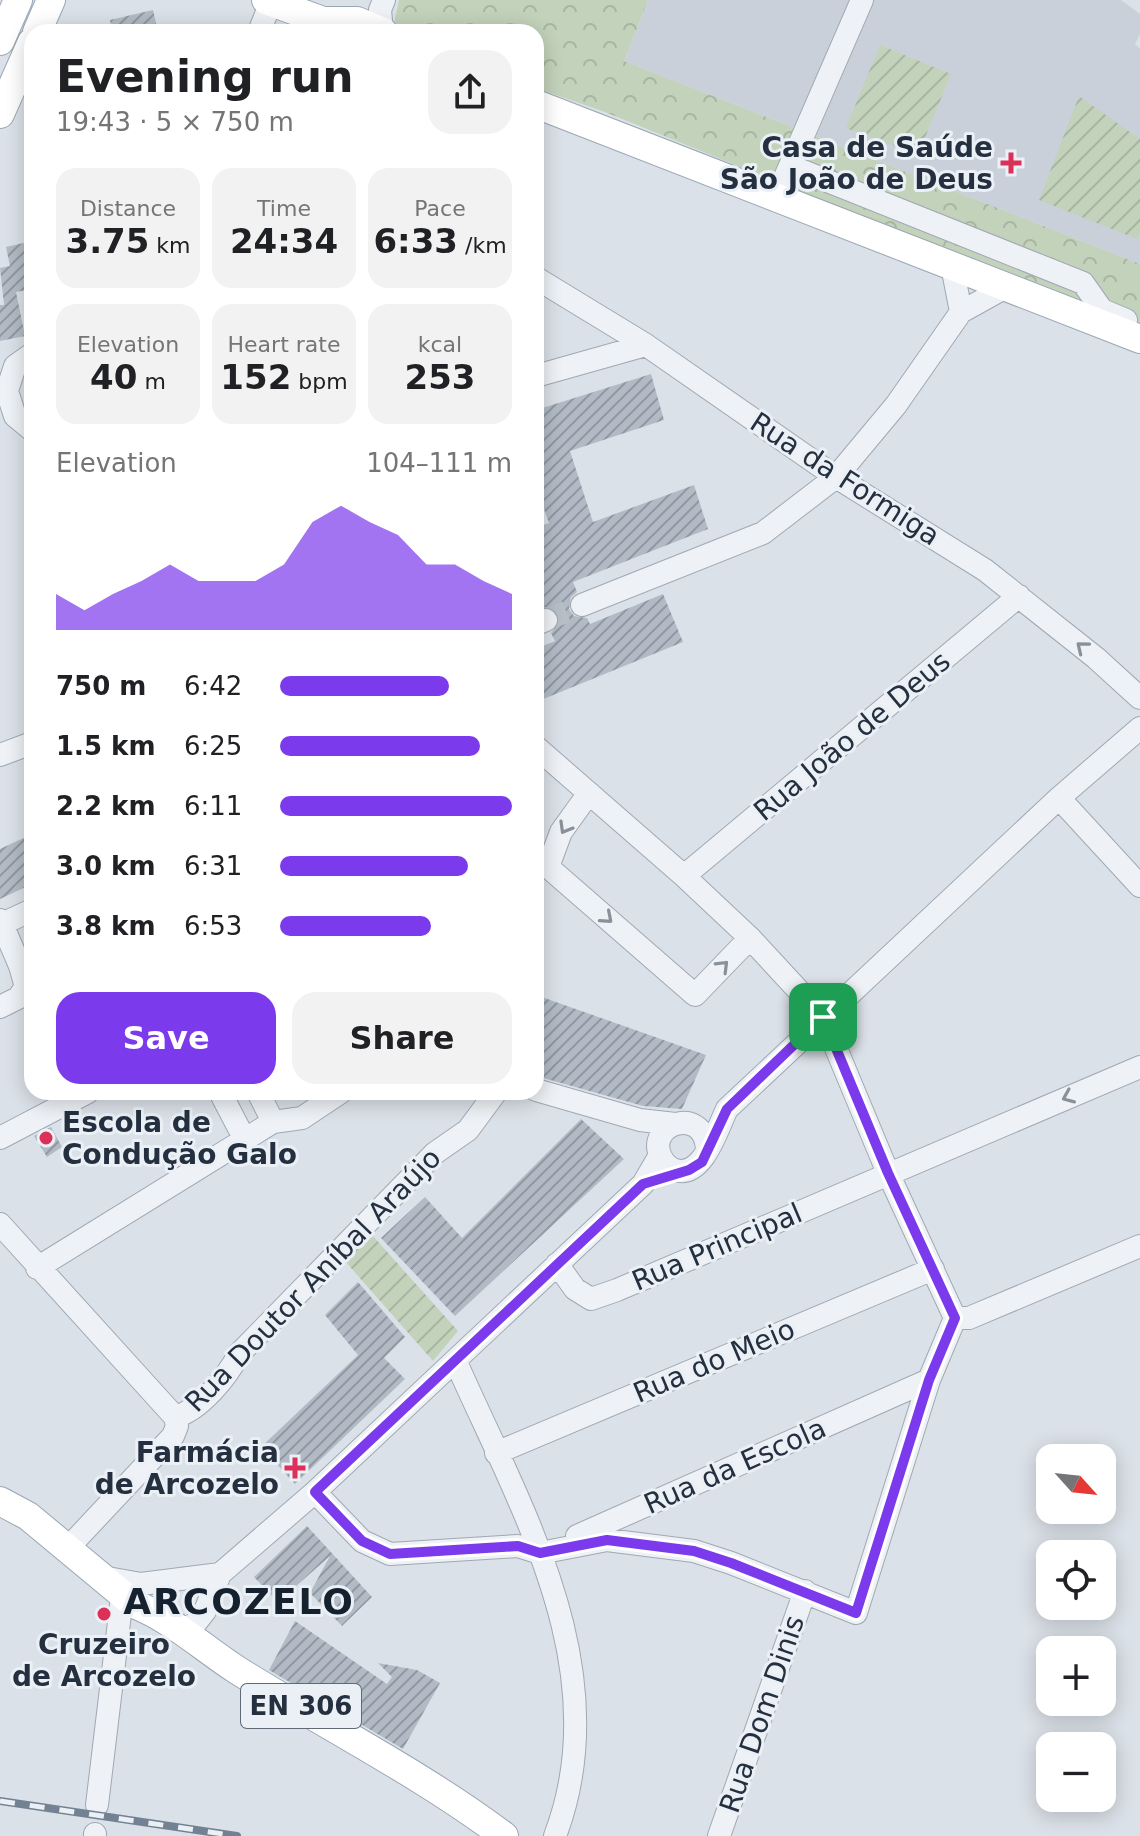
<!DOCTYPE html>
<html lang="en">
<head>
<meta charset="utf-8">
<style>
	body { margin:0; font-family:"DejaVu Sans",sans-serif; background:#f2f2f2; color:#202124; height:100vh; display:flex; flex-direction:column; font-size:30px; white-space:nowrap }
	* { box-sizing:border-box; margin:0 }
	p { font-size:26px; color:#757577 }
	.icon { flex:none; width:44px; height:44px; fill:none; stroke:currentColor; stroke-width:2; stroke-linecap:round; stroke-linejoin:round }
	.map { position:relative; flex:1; overflow:hidden }
	.side { position:absolute; left:24px; top:24px; width:520px; height:1076px; display:flex; flex-direction:column; background:#fff; border-radius:24px; box-shadow:0 4px 20px #0003 }
	.side>* { flex:none }
	.needle { width:52px; rotate:117deg }
	.fabs { position:absolute; left:1036px; top:1444px; display:grid; gap:16px }
	.fabs a { display:grid; place-items:center; width:80px; height:80px; border-radius:16px; background:#fff; box-shadow:0 4px 20px #0003; font-size:40px }
	.pin { position:absolute; display:grid; place-items:center; width:68px; height:68px; color:#fff; margin:-34px; border-radius:16px; box-shadow:0 4px 12px #0006 }
	.round { display:grid; place-items:center; flex:none; width:84px; height:84px; border-radius:24px; background:#f2f2f2 }
	.headline { display:flex; align-items:center; justify-content:space-between; height:136px; padding:0 32px }
	h1 { font-size:44px; font-weight:800; line-height:60px }
	.figures { display:grid; grid-template-columns:repeat(3,1fr); gap:12px; height:136px; padding:8px 32px }
	.figures div { display:grid; align-content:center; border-radius:20px; background:#f2f2f2; text-align:center }
	.figures b { font-size:34px; font-weight:800 }
	.figures small { font-size:22px; font-weight:400 }
	.figures p { font-size:22px }
	.chart { height:224px; padding:16px 32px }
	.chart p { display:flex; justify-content:space-between }
	.chart svg { width:100%; height:144px; margin-top:8px; fill:#7c3aed; opacity:.7 }
	.action { display:flex; gap:16px; margin-top:auto; padding:16px 32px }
	.action a { flex:1; height:92px; border-radius:24px; background:#7c3aed; color:#fff; font-size:32px; font-weight:800; line-height:92px; text-align:center }
	.action a+a { background:#f2f2f2; color:#202124 }
	ul { padding:0 32px; list-style:none; font-size:26px }
	li { display:grid; grid-template-columns:128px 96px 1fr; align-items:center; height:60px }
	li i { height:20px; border-radius:10px; background:#7c3aed }
	.map>svg:first-child { display:block }
	.built { fill:#c9d0da }
	.forest { fill:url(#forest-crowns) }
	.garden { fill:url(#garden-furrows) }
	.building { fill:url(#building-hatch) }
	.lines { fill:none; stroke-linecap:round; stroke-linejoin:round }
	.minor-tunnel { stroke:#b6bec6; stroke-width:22; stroke-dasharray:22 11; stroke-linecap:butt }
	.minor-casing { stroke:#a0a8b2; stroke-width:24 }
	.major-casing { stroke:#99a6b4; stroke-width:30 }
	.minor { stroke:#eef1f5; stroke-width:22 }
	.major { stroke:#fff; stroke-width:28 }
	.rail-casing { stroke:#738293; stroke-width:8 }
	.rail { stroke:#eaf0f5; stroke-width:5; stroke-dasharray:15; stroke-linecap:butt }
	.oneway { stroke:#89909a }
	.route-casing { stroke:#fff; stroke-width:16 }
	.route { stroke:#7c3aed; stroke-width:10 }
	.poi-dot { fill:#dd3058; stroke:#eaf0f5; stroke-width:3 }
	.labels { text-anchor:middle; dominant-baseline:central; stroke-width:6; stroke-linejoin:round; paint-order:stroke }
	.shield { fill:#eaf0f5; stroke:#5f6a76; stroke-width:2 }
	.shield-label { font-size:26px; font-weight:bold; fill:#24303f }
	.poi-label { font-size:28px; font-weight:bold; fill:#24303f; stroke:#eaf0f5; text-anchor:end }
	.street-label { font-size:28px; fill:#24303f; stroke:#eaf0f5 }
	.district-label { font-size:36px; font-weight:bold; letter-spacing:2px; fill:#16212f; stroke:#eaf0f5 }
</style>
</head>
<body>
<div class="map">
<svg width="1140" height="1836" viewBox="0 0 1140 1836">
	<defs>
		<pattern id="forest-crowns" width="20" height="18" patternUnits="userSpaceOnUse" patternTransform="scale(2)"><rect width="20" height="18" fill="#c3d2bb"/><path d="M2 6a3 3 0 1 1 6 0M12 15a3 3 0 1 1 6 0" fill="none" stroke="#a7b5a2"/></pattern>
		<pattern id="garden-furrows" width="10" height="10" patternUnits="userSpaceOnUse" patternTransform="scale(2)"><rect width="10" height="10" fill="#c3d2bb"/><path d="M-1 1l2-2M0 10L10 0M9 11l2-2" fill="none" stroke="#a7b5a2"/></pattern>
		<pattern id="building-hatch" width="6" height="6" patternUnits="userSpaceOnUse" patternTransform="scale(2)"><rect width="6" height="6" fill="#b2bbc5"/><path d="M-1 1l2-2M0 6l6-6M5 7l2-2" fill="none" stroke="#9198a1"/></pattern>
	</defs>
	<rect width="100%" height="100%" fill="#dbe1e8"/>
	<path class="built" d="M648 0H1121L1140 14V34L1135 44 1140 49V264L624 61Z"/>
	<path class="forest" d="M399 0H648L624 61 1140 264V329L605 112 536 88V32H392Z"/>
	<path class="garden" d="M880 45 951 74 918 155 846 128Z
		M1079 96 1140 139V233L1137 239 1039 200Z
		M373 1236 458 1331 433 1361 344 1260Z"/>
	<path class="building" d="M153 10 158 32H112L110 20Z
		M32 241V289L16 292 25 336 0 341V305H4L0 268 10 266 6 247Z
		M651 374 664 420 570 451 593 522 694 485 708 529 573 582 577 592 571 597 569 609 574 616 587 618 590 624 663 594 683 642 536 702V649L555 641 551 633 560 621 554 609 541 607 536 595V528L549 523 536 487V458L542 456 536 436V410Z
		M32 834V884L0 899V849Z
		M536 995 706 1055 682 1109 643 1106 536 1076Z
		M581 1119 624 1159 455 1316 381 1238 425 1197 462 1238Z
		M51 1127 62 1147 47 1157 34 1136Z
		M358 1282 405 1337 384 1358 405 1379 295 1484 261 1447 358 1355 325 1315Z
		M307 1526 372 1597 342 1626 310 1593 330 1556 278 1602 254 1577Z
		M295 1621 387 1684 392 1677 378 1663 417 1670 440 1683 403 1749 269 1670Z"/>
	<g class="lines">
		<path class="minor-tunnel" d="M546 620 582 605"/>
		<defs>
			<path id="minor" d="M382 31 380 10 384 0
				M259 32 271 2
				M790 166 1083 283 1102 310 1126 320
				M776 198 862 0
				M952 266 961 312
				M536 278 646 345 836 477 985 570 1096 658 1140 698
				M32 354 15 366 7 391 15 416 32 430
				M536 376 646 345
				M582 605 763 533 836 477 896 405 961 312 1006 287
				M536 624 546 620
				M536 747 684 876 750 938 823 1017 888 1173 955 1318H969L1140 1246
				M0 755 32 743
				M589 793 561 832 548 867 695 995 750 938
				M1059 798 1140 886
				M684 876 1019 596
				M0 920 2 924 32 910
				M0 927 2 924 20 966 26 987 18 998 0 1007
				M536 1090 640 1120 675 1124
				M220 1092 245 1140
				M258 1092 273 1122
				M0 1138 88 1092
				M707 1148C702 1104 645 1125 661 1157 664 1163 669 1168 675 1170 703 1179 717 1129 727 1109L1059 798 1140 728
				M0 1224 175 1417
				M557 1264 575 1289 591 1299 617 1290 1140 1067
				M37 1268 273 1122 302 1118 341 1092
				M456 1362C521 1509 618 1671 555 1836
				M175 1417C200 1410 227 1377 239 1354L435 1153 468 1130 496 1092
				M496 1453 933 1269
				M315 1492 362 1541 390 1554 518 1546 540 1553 607 1540 694 1551 731 1563 856 1613 929 1380 955 1318
				M577 1536 929 1380
				M66 1550 173 1436 177 1426 175 1417
				M102 1577 141 1584 220 1574
				M179 1629 194 1625 205 1611 220 1574 315 1492 643 1184 660 1155
				M97 1805 122 1597
				M95 1836V1834
				M719 1836 805 1591"/>
			<path id="major" d="M266 0 323 21H357L383 32
				M37 32 51 0
				M0 41 18 0
				M536 104 1140 339
				M0 114 32 42
				M0 1501 28 1516 134 1604C172 1619 203 1648 237 1670 326 1726 420 1773 504 1836"/>
		</defs>
		<use href="#minor" class="minor-casing"/>
		<use href="#major" class="major-casing"/>
		<use href="#minor" class="minor"/>
		<use href="#major" class="major"/>
		<defs>
			<path id="rail" d="M0 1801 237 1836"/>
		</defs>
		<use href="#rail" class="rail-casing"/>
		<use href="#rail" class="rail"/>
	</g>
	<defs><path id="oneway-chevron" d="M-2-3.5L2.5 0L-2 3.5" fill="none" stroke-width="1.6" stroke-linecap="round" stroke-linejoin="round" transform="scale(2)"/></defs>
	<g class="oneway">
		<use href="#oneway-chevron" transform="translate(1082 647) rotate(-141)"/>
		<use href="#oneway-chevron" transform="translate(565 828) rotate(120)"/>
		<use href="#oneway-chevron" transform="translate(607 918) rotate(41)"/>
		<use href="#oneway-chevron" transform="translate(723 966) rotate(-45)"/>
		<use href="#oneway-chevron" transform="translate(1068 1097) rotate(157)"/>
	</g>
	<g class="lines">
		<defs>
			<path id="route" d="M823 1017 888 1173 955 1318 929 1380 856 1613 731 1563 694 1551 607 1540 540 1553 518 1546 390 1554 362 1541 315 1492 643 1184 689 1170 702 1162 727 1109Z"/>
		</defs>
		<use href="#route" class="route-casing"/>
		<use href="#route" class="route"/>
	</g>
	<g class="poi-dot">
		<path d="M1007 151h8v8h8v8h-8v8h-8v-8h-8v-8h8z"/>
		<circle cx="46" cy="1138" r="8"/>
		<path d="M291 1456h8v8h8v8h-8v8h-8v-8h-8v-8h8z"/>
		<circle cx="104" cy="1614" r="8"/>
	</g>
	<g class="labels">
		<rect class="shield" x="241" y="1684" width="120" height="44" rx="6"/>
		<g class="shield-label">
			<text x="301" y="1706">EN 306</text>
		</g>
		<g class="poi-label">
			<text x="993" y="147">Casa de Saúde<tspan x="993" dy="32">São João de Deus</tspan></text>
			<text x="62" y="1122" text-anchor="start">Escola de<tspan x="62" dy="32">Condução Galo</tspan></text>
			<text x="279" y="1452">Farmácia<tspan x="279" dy="32">de Arcozelo</tspan></text>
			<text x="104" y="1644" text-anchor="middle">Cruzeiro<tspan x="104" dy="32">de Arcozelo</tspan></text>
		</g>
		<g class="street-label">
			<text transform="translate(845 479) rotate(33)">Rua da Formiga</text>
			<text transform="translate(852 736) rotate(-40)">Rua João de Deus</text>
			<text transform="translate(717 1247) rotate(-23)">Rua Principal</text>
			<text transform="translate(313 1280) rotate(-46)">Rua Doutor Aníbal Araújo</text>
			<text transform="translate(714 1361) rotate(-23)">Rua do Meio</text>
			<text transform="translate(735 1466) rotate(-24)">Rua da Escola</text>
			<text transform="translate(762 1714) rotate(-71)">Rua Dom Dinis</text>
		</g>
		<g class="district-label">
			<text x="239" y="1601">ARCOZELO</text>
		</g>
	</g>
</svg>
<div class="fabs">
<a><svg class="needle" viewBox="-14 -14 28 28"><path d="M0-13l5 13h-10z" fill="#e53935"/><path d="M0 13l5-13h-10z" fill="#757577"/></svg></a>
<a><svg class="icon" aria-label="locate" viewBox="0 0 24 24"><circle cx="12" cy="12" r="6"/><path d="M12 2v4M12 18v4M2 12h4M18 12h4"/></svg></a>
<a>+</a>
<a>−</a>
</div>
<div class="pin" style="left:823px;top:1017px;background:#1e9e55"><svg class="icon" aria-label="arrive" viewBox="0 0 24 24"><path d="M6 21V4h12l-3 4 3 4H6"/></svg></div>
<section class="side">
<div class="headline"><div><h1>Evening run</h1><p>19:43 · 5 × 750 m</p></div><a class="round"><svg class="icon" aria-label="share" viewBox="0 0 24 24"><path d="M12 15V3M7 8l5-5 5 5M5 13v7h14v-7"/></svg></a></div>
<div class="figures">
<div><p>Distance</p><b>3.75<small> km</small></b></div>
<div><p>Time</p><b>24:34</b></div>
<div><p>Pace</p><b>6:33<small> /km</small></b></div>
</div>
<div class="figures">
<div><p>Elevation</p><b>40<small> m</small></b></div>
<div><p>Heart rate</p><b>152<small> bpm</small></b></div>
<div><p>kcal</p><b>253</b></div>
</div>
<div class="chart"><p><span>Elevation</span>104–111 m</p>
<svg viewBox="0 0 160 44" preserveAspectRatio="none"><path d="M0 44V33L10 38L20 33L30 29L40 24L50 29L60 29L70 29L80 24L90 11L100 6L110 11L120 15L130 24L140 24L150 29L160 33V44z"/></svg>
</div>
<ul>
<li><b>750 m</b>6:42<i style="width:73%"></i></li>
<li><b>1.5 km</b>6:25<i style="width:86%"></i></li>
<li><b>2.2 km</b>6:11<i style="width:100%"></i></li>
<li><b>3.0 km</b>6:31<i style="width:81%"></i></li>
<li><b>3.8 km</b>6:53<i style="width:65%"></i></li>
</ul>
<div class="action"><a>Save</a><a>Share</a></div>
</section>
</div>
</body>
</html>
